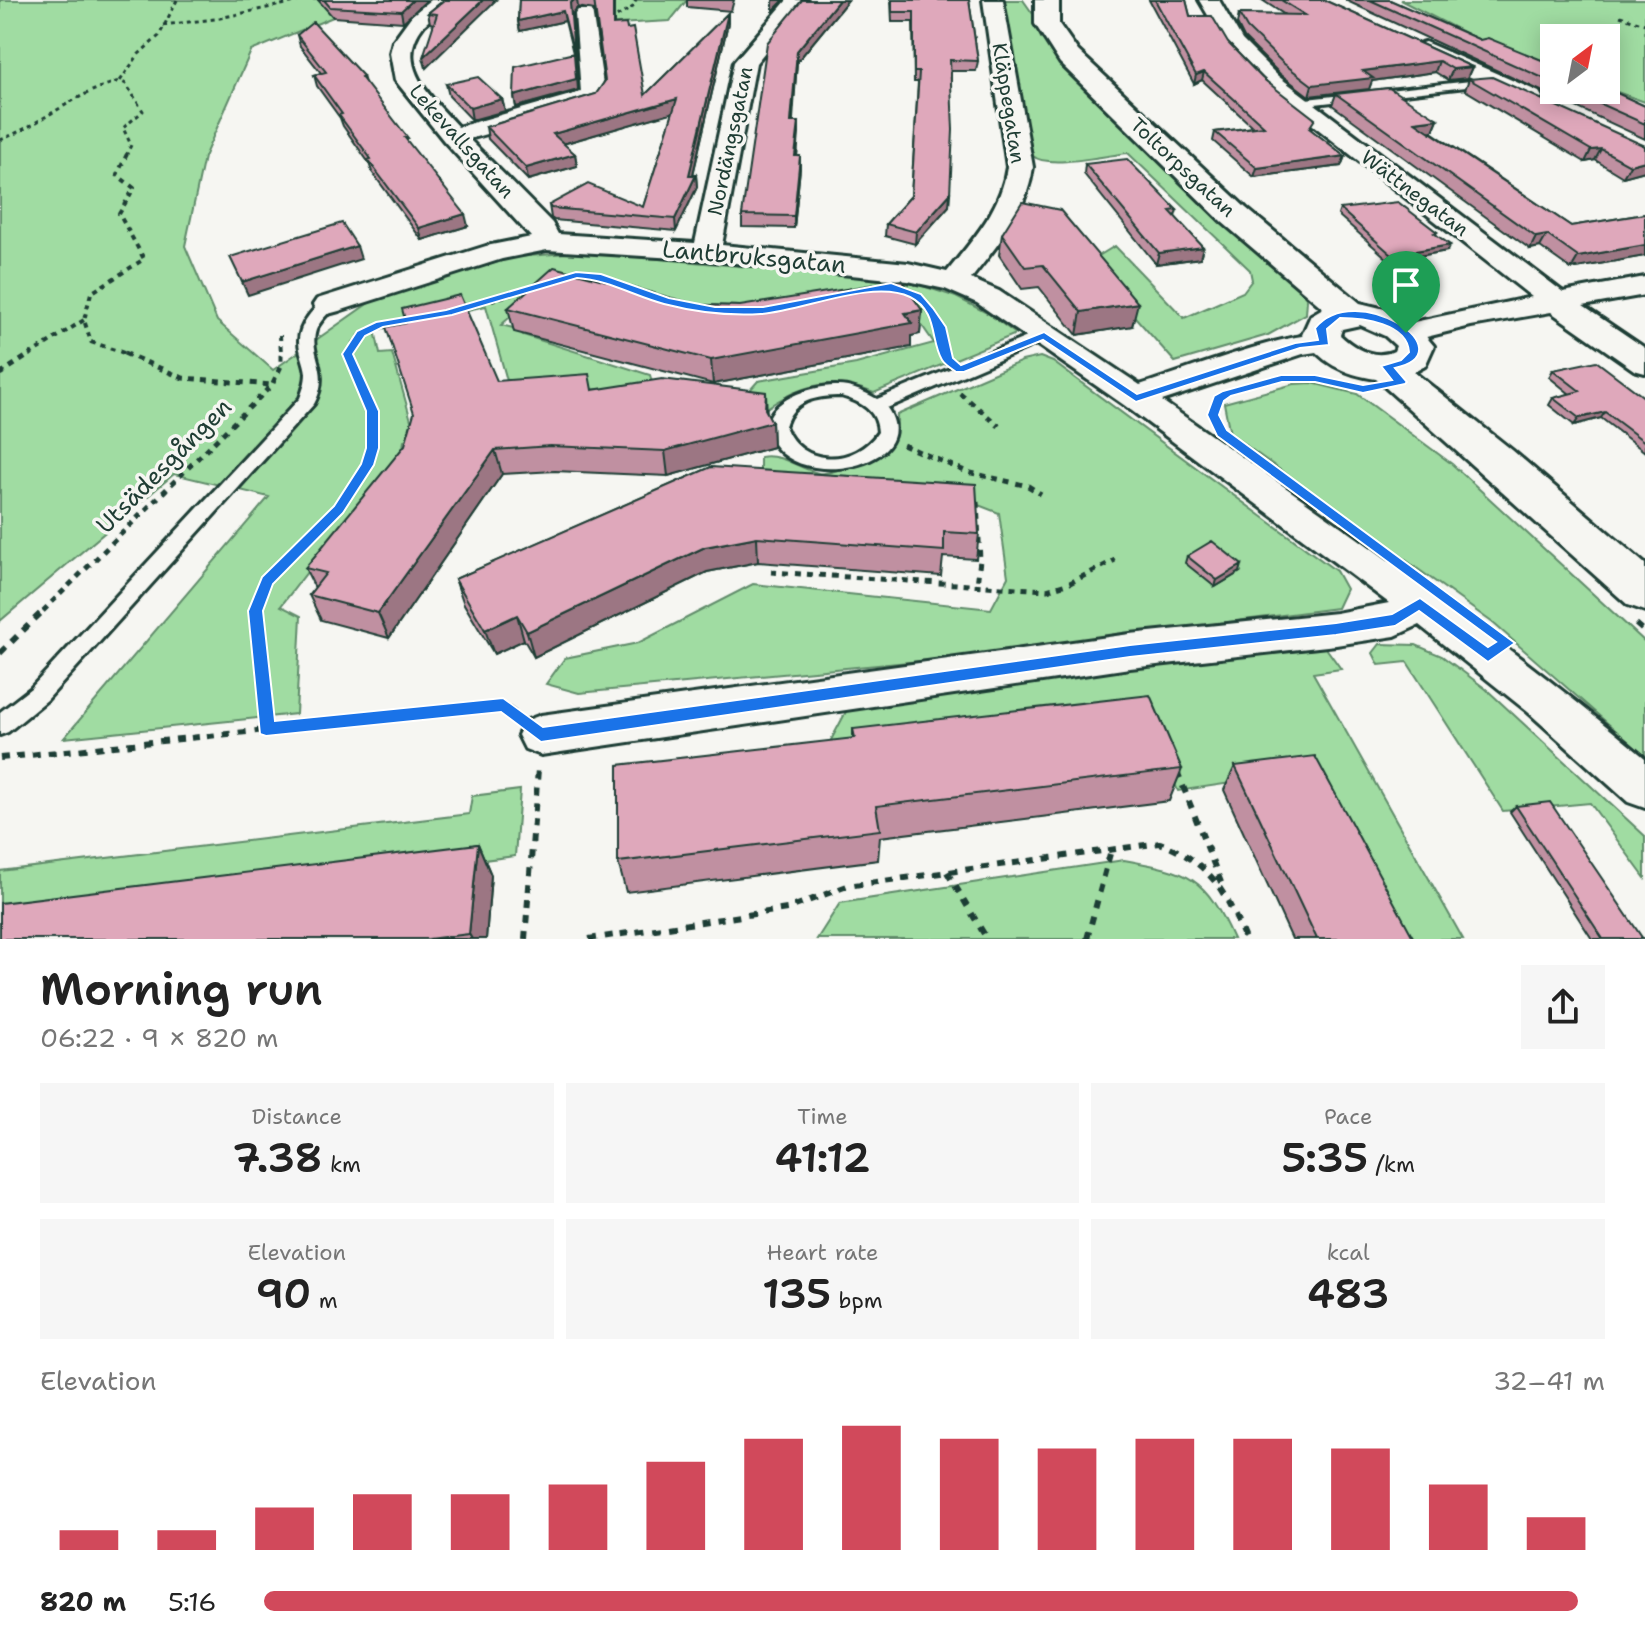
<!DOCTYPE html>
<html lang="en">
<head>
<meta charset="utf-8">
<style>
	body { margin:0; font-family:"Shantell Sans",sans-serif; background:#f6f6f6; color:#222; height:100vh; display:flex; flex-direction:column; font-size:30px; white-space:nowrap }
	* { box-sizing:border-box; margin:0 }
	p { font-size:26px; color:#767676 }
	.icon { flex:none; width:44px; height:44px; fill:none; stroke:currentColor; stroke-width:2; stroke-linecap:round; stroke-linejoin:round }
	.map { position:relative; height:939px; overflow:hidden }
	.details { display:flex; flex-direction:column; background:#fff; flex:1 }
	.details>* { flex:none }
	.needle { width:52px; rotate:32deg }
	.fabs { position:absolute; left:1540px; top:24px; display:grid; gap:16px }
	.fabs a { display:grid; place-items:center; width:80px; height:80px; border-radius:0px; background:#fff; box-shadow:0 4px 20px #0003; font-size:40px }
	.pin { position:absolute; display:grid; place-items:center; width:68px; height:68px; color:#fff; margin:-82px -34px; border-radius:50% 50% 50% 0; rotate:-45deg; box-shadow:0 0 8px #0007 }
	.pin .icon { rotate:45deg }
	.round { display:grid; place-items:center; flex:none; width:84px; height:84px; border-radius:0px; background:#f6f6f6 }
	.headline { display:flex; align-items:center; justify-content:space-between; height:136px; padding:0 40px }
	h1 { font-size:44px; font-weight:600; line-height:60px }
	.stats { display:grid; grid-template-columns:repeat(3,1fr); gap:12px; height:136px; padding:8px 40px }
	.stats div { display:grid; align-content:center; border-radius:0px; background:#f6f6f6; text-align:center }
	.stats b { font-size:40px; font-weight:600 }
	.stats small { font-size:22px; font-weight:400 }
	.stats p { font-size:22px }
	.chart { height:224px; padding:16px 40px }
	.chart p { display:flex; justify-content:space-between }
	.chart svg { width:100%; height:144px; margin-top:8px; stroke:#d1495b; stroke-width:6 }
	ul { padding:0 40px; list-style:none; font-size:26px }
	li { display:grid; grid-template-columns:128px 96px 1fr; align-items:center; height:60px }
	li i { height:20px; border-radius:10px; background:#d1495b }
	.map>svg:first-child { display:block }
	.green { fill:#a0dca2; stroke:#608c6b; stroke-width:2 }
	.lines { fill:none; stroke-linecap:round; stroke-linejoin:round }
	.service-casing { stroke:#1f3d34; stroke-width:6 }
	.minor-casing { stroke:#1f3d34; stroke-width:6 }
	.tertiary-casing { stroke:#1f3d34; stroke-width:6 }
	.path-far3 { stroke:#1f3d34; stroke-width:3; stroke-dasharray:4 4; stroke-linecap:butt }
	.path-far2 { stroke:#1f3d34; stroke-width:4; stroke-dasharray:5 5; stroke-linecap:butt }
	.path-far1 { stroke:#1f3d34; stroke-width:5; stroke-dasharray:6 6; stroke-linecap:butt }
	.path { stroke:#1f3d34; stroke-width:6; stroke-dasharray:8 8; stroke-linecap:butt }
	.service { fill:#f6f6f2; fill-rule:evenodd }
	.minor { fill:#f6f6f2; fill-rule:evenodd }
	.tertiary { fill:#f6f6f2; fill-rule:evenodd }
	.wall { fill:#c090a1; stroke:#1f3d34; stroke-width:2 }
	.shaded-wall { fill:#9c7683; stroke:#1f3d34; stroke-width:2 }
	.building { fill:#dfa8bb; stroke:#1f3d34; stroke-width:2 }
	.route { fill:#1a73e8; stroke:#fff; stroke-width:2; fill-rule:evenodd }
	.labels { text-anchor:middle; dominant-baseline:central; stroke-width:7; stroke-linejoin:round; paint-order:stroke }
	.far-street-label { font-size:20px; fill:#1f3d34; stroke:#f6f6f2 }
	.street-label { font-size:24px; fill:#1f3d34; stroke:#f6f6f2 }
</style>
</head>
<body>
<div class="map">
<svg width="1645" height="939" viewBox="0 0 1645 939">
	<rect width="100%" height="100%" fill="#f6f6f2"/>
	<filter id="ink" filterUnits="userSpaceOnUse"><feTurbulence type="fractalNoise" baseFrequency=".0125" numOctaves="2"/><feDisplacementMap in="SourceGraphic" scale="16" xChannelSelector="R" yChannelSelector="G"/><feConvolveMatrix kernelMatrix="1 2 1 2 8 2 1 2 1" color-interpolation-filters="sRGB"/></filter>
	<g filter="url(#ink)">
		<path class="green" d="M0 0H374L251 51 204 157 185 246 217 321 273 370 376 298 515 257 580 252 843 275 920 285 956 297 989 314 1016 334 874 393C822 372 787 391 746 423L750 390 758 381 856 364 934 343 903 298 763 319 542 289 501 325 525 331 523 335 650 375 656 396 604 389 537 391 517 416 486 306 375 330 380 354 392 353 414 431 404 441 401 463 318 558 281 606 301 616 296 714 64 738 269 497 174 474 0 621Z
			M629 0H687L670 21 599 25 597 5Z
			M1000 0H1023L1035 17 1041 38 1118 118 1302 288 1307 300 1306 314 1268 335 1175 362 1087 263 1115 246 1184 318 1243 292 1252 280 1250 270 1128 153C1108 155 1047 169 1033 156Z
			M1400 0H1645V102L1606 88V38H1554V68L1510 56Z
			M1040 357 1053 362 1336 571 1346 589 1337 608 941 659 579 693 546 684 565 658 638 643 753 584 991 609 1008 577 999 513 968 501 760 481V457C782 453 797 468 818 473 827 475 839 469 848 467 879 458 899 452 897 415L1022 361Z
			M1312 383 1357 394 1452 464 1645 642V756L1493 623 1230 434 1224 403 1294 384Z
			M1321 641 1341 669 1313 673 1463 939H1391L1304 772 1178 791 1146 719 822 757 848 708Z
			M1380 644 1416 645 1442 656 1486 689 1645 836V878L1590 803 1503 811 1407 662 1379 665 1373 653Z
			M520 790 515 856 0 921V871L469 814 472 796Z
			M1124 860C1190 872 1205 876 1233 939H817L840 903Z"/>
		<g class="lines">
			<defs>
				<path id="service" d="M1489 79 1493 80V84L1297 106 1291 103 1297 100Z
					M328 300 336 305C329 313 320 320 316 330 308 355 332 371 314 404L47 700 8 732 0 735V712L31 688 300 398C303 390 306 382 306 373 305 362 299 352 299 341 299 325 314 305 328 300Z
					M1044 330 1050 332 1052 335 1050 338 887 408C925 462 812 490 777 448 744 408 806 385 837 386 851 386 865 392 877 399ZM841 396C861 402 877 410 878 432 855 467 800 467 785 426 793 400 816 396 841 396Z"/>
				<path id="minor" d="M431 0H453C445 10 433 16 424 25 392 65 433 98 458 127L581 92 575 14 578 10H592L604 91 597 102 469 139 552 223 558 234 695 243 734 62 787 0H807L756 63 722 245 908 263 947 272C973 239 1001 210 1007 167L983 0H1003L1033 167C1027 212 998 244 971 279L999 291 1140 385C1183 372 1298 326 1336 335L1341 342 1336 349 1303 354 1162 401C1326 516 1492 629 1645 758V808L1628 802 1528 712 1419 625 1395 636 1336 645 1130 668 541 755 525 749 518 735 525 721 541 715 1130 634 1336 613 1389 603 1124 405 977 303 945 289 908 281 707 260 547 250 502 259 339 311 328 314 317 311 313 305 317 299 486 246 531 237 444 141 395 80 390 53 393 41 412 15Z
					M1199 0H1219L1242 40 1278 76 1563 292 1645 277V295L1583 306 1645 348V373L1634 370 1551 312 1471 326 1406 342 1395 340 1390 333 1395 326 1532 297 1262 85 1228 49Z
					M1425 42 1539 92 1542 97 1539 102H1523L1418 52 1414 48 1418 44Z"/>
				<path id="tertiary" d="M1035 0H1059V24L1078 51 1246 208 1360 303 1389 310 1412 320 1434 346 1425 366 1414 372 1512 450 1645 564V611L1628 605 1376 379C1343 374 1321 363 1302 335L1311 315 1323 308 1222 222 1060 63 1035 24ZM1360 325 1385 336 1396 346 1394 351C1374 360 1354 348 1340 335L1342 329Z"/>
			</defs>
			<use href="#service" class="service-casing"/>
			<use href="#minor" class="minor-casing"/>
			<use href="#tertiary" class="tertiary-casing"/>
			<path class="path-far3" d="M1620 16 1645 24
				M610 21 633 7 636 0
				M163 25 215 19 305 0
				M0 140C42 124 76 92 120 81
				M126 156 131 145 123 128 143 111 126 84 120 81 139 54 159 36 177 0"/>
			<path class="path-far2" d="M127 154 117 175 134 188 119 214 144 259 91 293 84 320 91 342 130 355
				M577 275 597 276 629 288
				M922 301 940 327 947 355
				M462 309 537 286
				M280 335 281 355
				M29 355 84 320
				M349 355C356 328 384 323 409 319"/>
			<path class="path-far1" d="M124 353 183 378 272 385
				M946 353 947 357
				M0 374 32 353
				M1289 378 1326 381
				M960 393 999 426
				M1215 420 1213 415 1218 399
				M903 445 967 472 1028 486 1041 494
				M977 502 980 560 977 585
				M771 572 1047 590 1070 583 1115 560
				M43 611 272 385 281 366V353
				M256 611 263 588 273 574C313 526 386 485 372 411 368 390 355 372 348 353"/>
			<path class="path" d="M257 609C251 649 267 689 266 729
				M1636 624 1645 632
				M0 653 45 609
				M0 758 503 705 516 714
				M1177 771 1222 885
				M947 872 987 939
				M525 939 538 769
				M589 939 787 909 847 886 1160 843C1211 863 1225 891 1245 939
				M1087 939 1111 850"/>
			<use href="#service" class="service"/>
			<use href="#minor" class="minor"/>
			<use href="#tertiary" class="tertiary"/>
		</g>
		<path class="wall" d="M318 0H427L403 22 333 17Z
			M444 0 426 68 434 24 430 23 428 13Z
			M519 0H614V25L645 95 728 13V23L693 175H696L697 187 676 231 554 220 551 218 549 205 643 207 673 112 563 144 575 154 577 166 528 180 488 139 486 127 596 94 605 81 595 10 578 7 572 14 578 90 516 107 514 96 573 53 565 21 520 31 518 21Z
			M687 0H734L731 11 687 7Z
			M802 0H848L797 62 792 122H799L797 156 800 168 794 228 742 227V215Z
			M891 0H969L978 61 976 71H951L949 206 915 244 885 236 886 224 911 196 918 82H914L913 22H892Z
			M1149 0H1186L1190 16 1228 43 1312 128 1311 130 1345 156 1341 166 1254 177 1213 141 1215 132 1253 127 1202 80 1194 84Z
			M1262 0H1324L1472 67 1467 78 1448 80 1435 72 1372 81 1369 89 1309 96 1280 74 1244 38 1237 24 1239 14 1285 15Z
			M1345 0H1390L1480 40 1554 65V90H1606L1645 106V139Z
			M297 35 363 76 365 83 468 226 422 240 372 172 369 163 343 126 340 118 317 86 314 75 321 73 300 46Z
			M1469 79 1645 146V171L1623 177 1595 160 1585 162 1465 90Z
			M446 84 502 99 505 111 472 120 449 96Z
			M1336 94 1438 119 1433 131H1430L1571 226 1645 214V256L1571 269 1540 247 1530 249 1332 105Z
			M1085 164 1177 210 1175 217 1203 247 1200 258 1156 264 1084 174Z
			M1340 209 1437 232 1436 234 1447 251 1390 261 1338 215Z
			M1002 234 1132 326 1077 335 1039 287 1022 289 999 255Z
			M698 305 922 310 920 334 911 336V347L713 384 514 332 508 308Z
			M1553 370 1645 398V452L1601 418 1574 425 1549 405 1553 398 1570 394 1549 377Z
			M497 381 592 390 767 414 772 422 773 447 668 476 555 471 502 474 389 638 321 620 309 595 315 588 305 568Z
			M711 467 979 534 976 559 943 557 941 576 758 562 707 572 534 657 524 640 494 654 464 604 455 579Z
			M1187 556 1240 572 1215 587 1185 563Z
			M853 729 1182 769 1169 801 880 837 878 860 626 892 618 862 853 738Z
			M1235 766 1414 939H1292L1224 790Z
			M1516 806 1643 939H1592L1510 812Z
			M478 844 491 875 486 939H0Z"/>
		<path class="shaded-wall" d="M413 0H427L403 22 401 11Z
			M483 0H496L426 68 423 57Z
			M574 0H577L578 7 572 14 578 90 516 107 514 96 576 79 570 4Z
			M774 0H784L773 11V1Z
			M839 0H848L797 62 792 134 797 51Z
			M563 11 565 21 520 31 518 21Z
			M728 13V23L690 187 689 175Z
			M1439 61 1435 72 1372 81 1369 89 1309 96 1312 85 1363 71Z
			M1472 67 1467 78 1448 80 1453 69Z
			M1204 72 1202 80 1194 84 1196 75Z
			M502 99 505 111 472 120 470 108Z
			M677 99 678 111 555 146 553 134Z
			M1438 119 1433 131 1411 133 1415 122Z
			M799 122V134L796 168 795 156Z
			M1601 149 1595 160 1585 162 1591 150Z
			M575 154 577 166 528 180 526 168Z
			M800 156V168L794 228V216Z
			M1345 156 1341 166 1254 177 1257 168Z
			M1645 161V171L1623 177 1630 165Z
			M696 175 697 187 676 231 675 219Z
			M950 194 949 206 915 244 916 232Z
			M465 214 468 226 422 240 419 228Z
			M1547 235 1540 247 1530 249 1536 237Z
			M1450 245 1447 251 1390 261 1392 255Z
			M1645 245V256L1571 269 1578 257Z
			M357 246 361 259 248 295 242 282Z
			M1203 247 1200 258 1156 264 1159 253Z
			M1138 303 1132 326 1077 335 1081 312Z
			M922 310 920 334 911 336V347L713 384 711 360Z
			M766 392 767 416 772 422 773 447 668 476 665 451 765 409Z
			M1605 412 1601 418 1574 425 1579 418Z
			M495 450 502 474 389 638 378 613Z
			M757 537 758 562 707 572 534 657 527 632 705 547Z
			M1242 565 1240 572 1215 587 1217 580Z
			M517 615 524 640 494 654 485 630Z
			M478 844 491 875 486 939H472L469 934Z"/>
		<path class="building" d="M324 0H413L401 11 330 7Z
			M444 0H483L423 57 437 14 428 13Z
			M519 0H574L570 4 576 79 514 96 515 67 574 53 563 11 518 21Z
			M594 0H613V25L626 24 627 29 633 28 645 95 728 13 689 175H696L675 219 551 208 549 205 588 184 643 207 677 99 553 134 575 154 526 168 486 127 596 94 605 81Z
			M802 0H839L797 51 791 122H799L795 156H800L794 216 742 215 767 43Z
			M892 0H969L978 61 950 60 953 130 950 194 916 232 886 224 911 196 919 72H914V12H892Z
			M1155 0H1186L1190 16H1212L1228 43 1262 78 1315 119 1309 128 1345 156 1257 168 1215 132 1264 126 1204 72 1196 75Z
			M1281 0H1324L1472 67 1453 69 1439 61 1363 71 1373 78 1312 85 1283 63 1247 28 1239 14 1305 15Z
			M1370 0H1390L1480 40 1488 38 1554 65V83Z
			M313 22 363 76 361 77 408 138H405L465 214 419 228 368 160 371 159 339 115 342 114 314 75 326 72 297 35Z
			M478 77 502 99 470 108 446 84Z
			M1492 77 1645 146V161L1630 165 1601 149 1591 150 1469 79Z
			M1389 88 1438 119 1415 122 1571 226 1645 214V245L1578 257 1547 235 1536 237 1336 94Z
			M1606 88 1645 106V124L1569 90H1606Z
			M1127 159 1177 210 1170 211 1203 247 1159 253 1085 164Z
			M1022 202 1060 210 1138 303 1081 312 1043 265 1025 267 1002 234Z
			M1398 202 1437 232 1434 233 1450 245 1392 255 1340 209Z
			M342 223 357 246 242 282 230 257Z
			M554 267 698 305 740 306 901 280 922 310 905 313 912 323 711 360 508 308Z
			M460 295 497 381 589 374 592 390 662 379 766 392 765 409 772 422 665 451 550 446 495 450 378 613 309 595 326 573 305 568 405 445 414 413 386 327 406 323 402 309Z
			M1596 361 1645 398V442L1605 412 1579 418 1553 398 1580 391 1553 370Z
			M711 467 976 484 979 534 944 532V551L757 537 705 547 527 632 517 615 485 630 455 579Z
			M1212 541 1242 565 1217 580 1187 556Z
			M1150 695 1182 769 876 806 880 830 618 862V765L855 738 853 729Z
			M1315 756 1414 939H1317L1235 766Z
			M1550 802 1643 939H1603L1516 806Z
			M478 844 469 934 428 939H0V903Z"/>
	</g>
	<path class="route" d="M576 272 601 274 669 298 715 307H763L891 283 921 294 933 308 946 327 953 358 961 365 1044 332 1137 394 1295 343 1318 340 1315 328C1356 278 1468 352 1395 368L1407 382 1405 384 1363 393 1315 382H1282L1231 396 1224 401 1219 415 1227 430 1515 643 1488 662 1419 611 1395 626 1336 635 1130 657 541 742 501 712 266 736 260 734 248 611 262 577 334 506 361 464 366 448V411L342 354 357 331 376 322 446 310ZM577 278C608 280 634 296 664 304 695 312 729 316 761 314 803 311 872 279 910 297 938 311 930 340 942 360 945 365 952 369 956 372H964L1043 340 1136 402 1300 348 1329 345 1327 329 1340 318C1363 318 1407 323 1409 352L1401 360 1381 366 1392 380 1363 385 1315 375H1281L1223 391 1214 396 1207 415 1217 436 1496 642 1488 647 1420 598 1392 614 1336 623 1130 645 543 727 503 698 275 721 263 611 273 584 343 513 374 465 379 448V411L353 354 365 336 383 327 452 315Z"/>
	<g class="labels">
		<g class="far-street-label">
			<text transform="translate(1009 103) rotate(81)">Kläppegatan</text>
			<text transform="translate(462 141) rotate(48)">Lekevallsgatan</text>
			<text transform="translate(730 141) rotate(-78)">Nordängsgatan</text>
			<text transform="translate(1183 167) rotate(43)">Toltorpsgatan</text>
			<text transform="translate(1415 193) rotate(37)">Wättnegatan</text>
		</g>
		<g class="street-label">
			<text transform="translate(754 257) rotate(5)">Lantbruksgatan</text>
			<text transform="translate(164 466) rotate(-45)">Utsädesgången</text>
		</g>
	</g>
</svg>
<div class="fabs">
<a><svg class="needle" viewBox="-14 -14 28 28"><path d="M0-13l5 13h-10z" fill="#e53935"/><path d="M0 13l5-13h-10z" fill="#767676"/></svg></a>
</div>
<div class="pin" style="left:1406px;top:333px;background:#1e9e55"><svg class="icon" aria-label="arrive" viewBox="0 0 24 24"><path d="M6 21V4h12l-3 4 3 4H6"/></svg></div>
</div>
<section class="details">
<div class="headline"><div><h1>Morning run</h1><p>06:22 · 9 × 820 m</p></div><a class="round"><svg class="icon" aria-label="share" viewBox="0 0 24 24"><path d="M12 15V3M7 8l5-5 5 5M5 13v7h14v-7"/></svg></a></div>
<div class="stats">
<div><p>Distance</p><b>7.38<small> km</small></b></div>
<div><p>Time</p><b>41:12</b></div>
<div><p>Pace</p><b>5:35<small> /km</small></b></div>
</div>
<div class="stats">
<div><p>Elevation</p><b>90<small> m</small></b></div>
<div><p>Heart rate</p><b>135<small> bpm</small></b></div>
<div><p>kcal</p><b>483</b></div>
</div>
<div class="chart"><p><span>Elevation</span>32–41 m</p>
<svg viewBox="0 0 160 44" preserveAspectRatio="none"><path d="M5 44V38M15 44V38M25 44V31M35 44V27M45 44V27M55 44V24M65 44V17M75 44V10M85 44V6M95 44V10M105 44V13M115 44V10M125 44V10M135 44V13M145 44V24M155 44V34"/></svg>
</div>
<ul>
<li><b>820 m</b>5:16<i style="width:98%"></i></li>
</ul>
</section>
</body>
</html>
